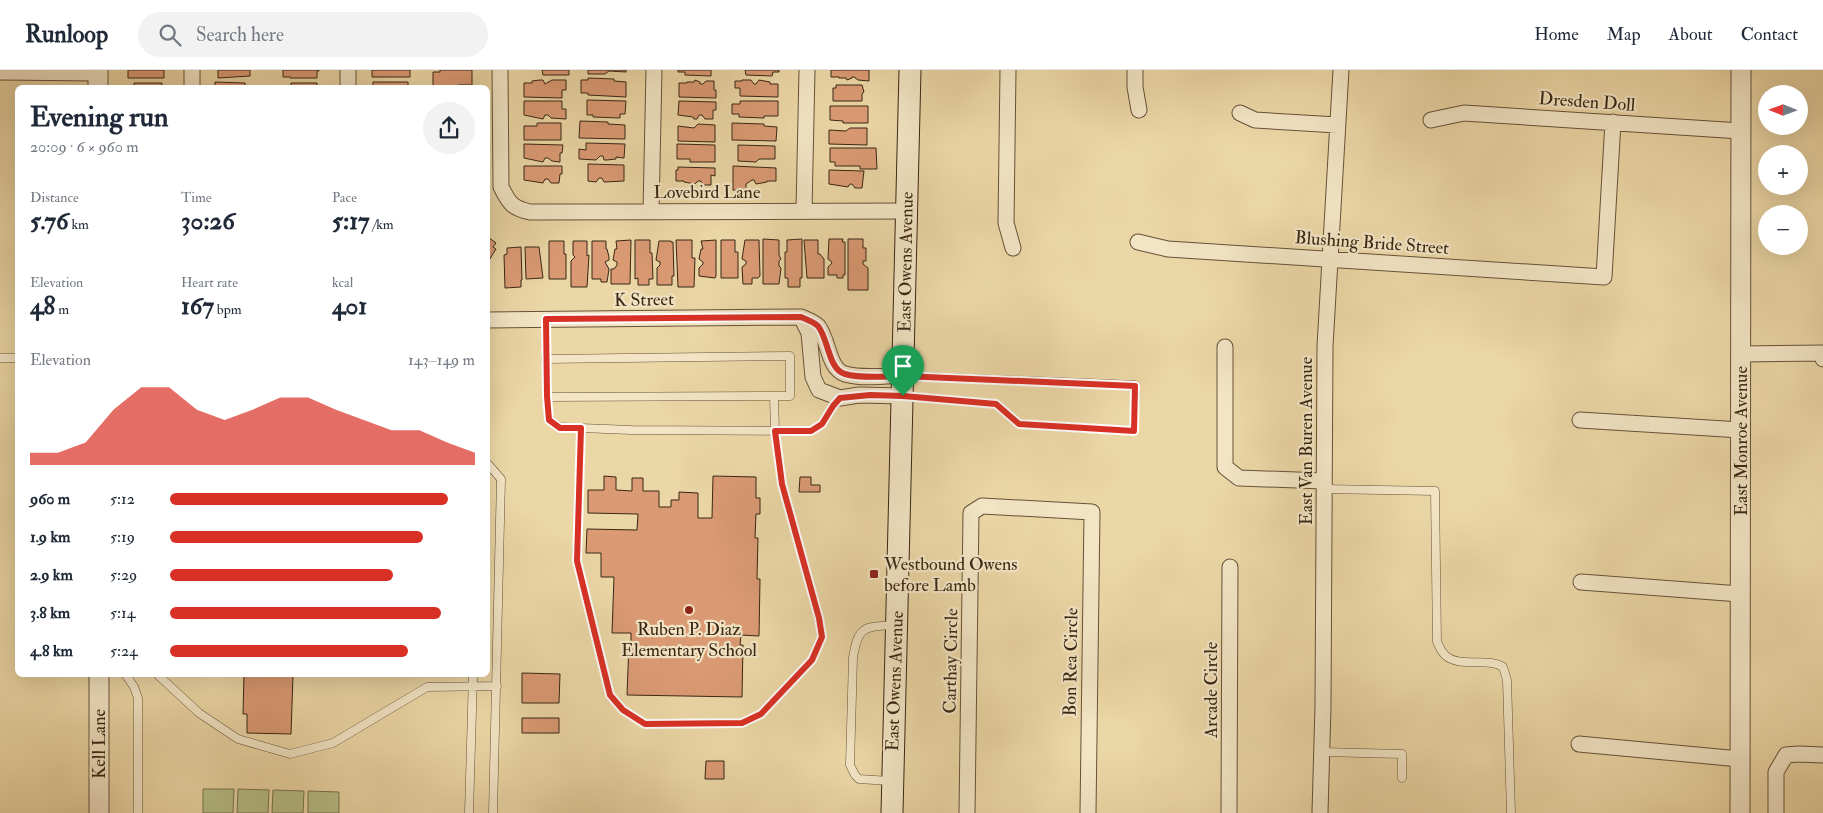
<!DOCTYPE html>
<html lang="en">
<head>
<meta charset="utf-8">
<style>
	body { margin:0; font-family:"IM FELL Double Pica",serif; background:#f2f2f3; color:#1f2937; height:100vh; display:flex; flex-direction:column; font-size:19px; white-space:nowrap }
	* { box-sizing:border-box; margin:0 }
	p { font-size:16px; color:#747a83 }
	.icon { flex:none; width:28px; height:28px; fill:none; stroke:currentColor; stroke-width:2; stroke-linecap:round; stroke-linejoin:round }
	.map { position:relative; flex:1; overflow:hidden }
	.sheet { position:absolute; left:15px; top:15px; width:475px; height:592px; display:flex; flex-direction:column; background:#fff; border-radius:8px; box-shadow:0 5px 20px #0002 }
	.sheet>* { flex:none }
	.needle { width:32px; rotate:271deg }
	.fabs { position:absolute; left:1758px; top:15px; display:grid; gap:10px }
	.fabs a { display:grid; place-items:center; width:50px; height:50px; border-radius:50%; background:#fff; box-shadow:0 5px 20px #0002; font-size:25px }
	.pin { position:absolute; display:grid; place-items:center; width:42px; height:42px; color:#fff; margin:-51px -21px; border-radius:50% 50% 50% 0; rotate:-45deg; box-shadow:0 0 5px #0007 }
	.pin .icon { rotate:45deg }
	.round { display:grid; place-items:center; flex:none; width:52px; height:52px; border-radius:26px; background:#f2f2f3 }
	.overview { display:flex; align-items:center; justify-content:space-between; height:85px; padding:0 15px }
	h1 { font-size:28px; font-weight:700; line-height:38px }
	.metrics { display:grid; grid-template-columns:repeat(3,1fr); gap:8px; height:85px; padding:5px 15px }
	.metrics div { display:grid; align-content:center }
	.metrics b { font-size:25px; font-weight:700 }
	.metrics small { font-size:14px; font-weight:400 }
	.metrics p { font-size:14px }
	.chart { height:140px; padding:10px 15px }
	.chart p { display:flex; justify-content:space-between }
	.chart svg { width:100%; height:90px; margin-top:5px; fill:#d93025; opacity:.7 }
	ul { padding:0 15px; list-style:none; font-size:16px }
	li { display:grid; grid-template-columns:80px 60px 1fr; align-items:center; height:38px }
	li i { height:12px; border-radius:6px; background:#d93025 }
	header { display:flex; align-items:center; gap:30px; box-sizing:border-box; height:70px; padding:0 25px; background:#fff; border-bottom:1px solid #e0e1e3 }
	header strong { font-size:24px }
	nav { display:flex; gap:28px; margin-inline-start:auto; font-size:18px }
	.search { width:350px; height:45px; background:#f2f2f3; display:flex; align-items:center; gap:12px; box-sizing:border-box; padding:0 18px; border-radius:28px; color:#747a83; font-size:19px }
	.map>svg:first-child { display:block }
	.green { fill:#b6be87; stroke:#78724e }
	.building { fill:#da9a74; stroke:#392614 }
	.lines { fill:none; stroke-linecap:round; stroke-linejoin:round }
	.service-casing { stroke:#665238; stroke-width:9 }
	.minor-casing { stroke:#665238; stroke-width:17 }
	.tertiary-casing { stroke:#665238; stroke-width:21 }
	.secondary-casing { stroke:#392614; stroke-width:23 }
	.service { stroke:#f2e4c4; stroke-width:8 }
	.minor { stroke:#f2e4c4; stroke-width:15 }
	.tertiary { stroke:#f2e4c4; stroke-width:19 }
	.secondary { stroke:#f2e4c4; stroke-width:21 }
	.route-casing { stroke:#fff; stroke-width:10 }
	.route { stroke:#d93025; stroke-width:6 }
	.poi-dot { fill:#8f2418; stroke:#f2e4c4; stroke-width:2 }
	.labels { text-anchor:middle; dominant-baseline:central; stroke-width:4.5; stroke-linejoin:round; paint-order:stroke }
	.street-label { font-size:18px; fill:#392614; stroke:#f2e4c4 }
	.poi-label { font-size:18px; fill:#392614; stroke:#f2e4c4; text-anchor:start }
</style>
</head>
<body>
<header>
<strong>Runloop</strong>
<div class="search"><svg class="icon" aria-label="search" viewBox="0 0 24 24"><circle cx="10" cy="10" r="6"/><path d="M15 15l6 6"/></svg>Search here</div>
<nav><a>Home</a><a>Map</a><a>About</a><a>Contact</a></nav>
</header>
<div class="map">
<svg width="1823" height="743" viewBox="0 0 1823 743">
	<rect width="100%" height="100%" fill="#ebd6a5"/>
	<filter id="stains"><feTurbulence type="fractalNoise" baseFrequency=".004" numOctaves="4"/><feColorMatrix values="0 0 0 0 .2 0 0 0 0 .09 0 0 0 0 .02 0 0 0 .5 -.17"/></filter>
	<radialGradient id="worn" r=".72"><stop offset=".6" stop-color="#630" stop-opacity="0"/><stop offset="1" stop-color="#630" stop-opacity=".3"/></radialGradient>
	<path class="green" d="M203 719H234L233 743H203Z
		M238 719 269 720 268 743H237Z
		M273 720 304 721 303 743H272Z
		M308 721 339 722V743H308Z"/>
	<path class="building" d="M128 0H164V8H128Z
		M218 0H250V6L218 8Z
		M283 0H319V1H317V8H290V7H283Z
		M372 0H410V7H372Z
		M440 0H472V15H458V17H433V2H440Z
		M542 0H569V5H543Z
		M588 0H626V2L609 1 605 4H588Z
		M678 0H711V6L685 5V2H678Z
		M745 0H779V2H773L772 6 746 5Z
		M831 0H869V11L858 10 854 7H852V8L847 10 846 8H839V7H831Z
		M588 8 614 9V11L626 12V27L588 25V23H581V10H588Z
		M540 10H543L545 14 552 10H566V20H562V28L524 27V13H532V11Z
		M695 10 700 12V14H703L706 11H714V20H716V28L679 27V13H687V12H694Z
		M742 10H751L754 14H756L759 10 770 12V14H778V27L740 26V18H735V11H742Z
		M215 12 245 13V18H215Z
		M373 12H408V18H373Z
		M134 13H162V18H134Z
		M291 13H317V18H291Z
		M836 15H862L864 22 862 24V31H833V18H836Z
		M587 30 626 31 625 44H620V48L593 47V45H587Z
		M524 31H562V39H566V49L551 48 548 45H545L543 49 524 45Z
		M679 31 716 32V40H713V49H705L702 45H699L697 49H694L693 47 678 45Z
		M740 31H778V46H764V48L739 47V44H732V34H740Z
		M830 36H868V53H843V51L830 50Z
		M580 51 608 52V54L625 55V69L579 68Z
		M537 53H561V70H524V56H537Z
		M732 53 764 54V56L777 57 776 71 732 70Z
		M698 54 715 55V72L678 71V56L694 58Z
		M850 58H867V75L829 74V60L846 61Z
		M586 73 625 74 624 88 616 87V89L607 90H604L603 86H600L596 90 579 89V79L586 80Z
		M524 74 563 75 562 83H560V92L552 91 548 88H545L543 92 524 88Z
		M677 74 715 75V92H690V89H677Z
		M738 75 775 76V89H759L756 92 738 91Z
		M830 78H876L877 99H860V96H835V92H830Z
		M588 94 624 95V111L604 112 602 108H599L596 112 588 111Z
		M524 96H562V104H560L559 113H551L548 109H545L543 113 524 110Z
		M733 96 776 98V111H767V112L756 114 754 110H752L746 114V121L733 120Z
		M678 97 715 98V106L711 105V115H703L701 111H698L695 114 684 112V111H676V100H678Z
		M829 100 864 101 862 118H855L852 114H850L848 117 829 114Z
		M488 167 496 173 493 177 496 179 488 192Z
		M763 169 779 170V185L781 189 779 191V196L781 198 779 214H763Z
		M802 169V208H800V217H788V208H785V182H787V170Z
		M829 169H843L842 172H845V205H843V208H837V205H828V197L832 193 831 191 828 189Z
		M848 169H863V178H866V191H863V194L868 198V220H848Z
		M631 170 630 214H611V199H614L617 195V192L613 190 615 179H617L616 171Z
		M635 170H650V183H652L653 209H649V215H638V208L635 209Z
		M676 170H692V188H695L694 217H678Z
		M716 170V206L715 208 699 206V198L703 194V192L699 189 701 179H703L701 171Z
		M721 170H735V182H738V208H721Z
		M745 170H759L760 206 758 208H752V214H743L742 197 746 194V191L742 189Z
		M804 170H818V184H820L824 189V208H807Z
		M549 171H564V184H566V209H549Z
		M573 171H587V186L589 185 587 217H571V191L575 187 573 185Z
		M592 171H606V179H607L609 187V190L605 192 609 199 607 212H601V209H592Z
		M659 171H671V172H673L674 206H672V215H657V198L660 195V192L656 190Z
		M521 177 522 210H521V217L505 218 504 185 507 184V178Z
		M525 177H539L543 208 526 209Z
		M604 406 616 407V420L632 421V408H643V421H659V437H671V430H679V422L698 423V448H712L713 406 756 407V428H760V444H756L755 468H758L757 509H760L759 566 741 565 740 575H743L742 627 627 625 629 573H631V563H612L614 507H601V483H586L587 459 637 460 638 444 588 443V420H604Z
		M800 407H811V415H820V422H799Z
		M522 603 560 604 559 633H522Z
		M244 605H293L291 664 247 663V644H243Z
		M522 648H559V663H522Z
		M706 691H724V709H705Z"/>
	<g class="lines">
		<defs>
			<path id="service" d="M546 249 547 327 549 350 560 357 581 358 631 360 811 361 822 354 833 336 840 328
				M0 288H18
				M546 289 790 286V326L547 327
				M903 326 996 334 1019 354 1134 361 1135 315 905 306
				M581 358 577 491 610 625 623 640 645 654 742 653 761 644 812 590 822 567 819 548 782 414 775 361 774 326
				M488 394 501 409 493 743
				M1324 419 1435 421 1437 572C1439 576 1442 583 1446 586 1461 598 1486 587 1503 597L1507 610 1511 743
				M126 605 134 617 138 628V743
				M158 605 199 643 238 669 290 684 333 673 427 617 497 616
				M1322 682 1402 684V708
				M890 711 859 709 855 705 850 695 853 588C858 555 865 557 895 555
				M469 743 473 605"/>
			<path id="minor" d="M192 0V18
				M348 0V18
				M500 0 501 117C509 133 512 138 530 142L907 141
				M1008 0 1006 153 1013 178
				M1135 0V17L1139 40
				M0 2 98 3
				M1240 43 1255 50 1337 55
				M1431 50 1464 43 1741 61
				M804 140 807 0
				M651 141 654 0
				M1138 172 1168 179 1604 207 1613 52
				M801 247 809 263 813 307 819 320 840 328 859 325 903 326
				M488 250 801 247C806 249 814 252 818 256 829 270 828 299 845 304 862 309 886 306 903 305
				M1225 277V397L1239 408 1324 411
				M1741 284 1823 283V289
				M1580 350 1741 360
				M1581 512 1740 524
				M1579 674 1740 689
				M967 743 971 443 982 436 1092 442 1088 743
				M1229 743 1230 497
				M1320 743 1323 636 1325 276 1341 0
				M1776 743V702L1786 685 1799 684 1823 685"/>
			<path id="tertiary" d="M98 0V18
				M99 743V605
				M1740 743 1741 0"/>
			<path id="secondary" d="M892 743 910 0"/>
		</defs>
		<use href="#service" class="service-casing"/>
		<use href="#minor" class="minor-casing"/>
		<use href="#tertiary" class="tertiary-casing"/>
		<use href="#secondary" class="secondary-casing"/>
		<use href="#service" class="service"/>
		<use href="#minor" class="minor"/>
		<use href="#tertiary" class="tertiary"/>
		<use href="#secondary" class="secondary"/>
	</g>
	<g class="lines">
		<defs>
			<path id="route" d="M801 247C806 249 814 252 818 256 829 270 828 299 845 304 862 309 886 306 903 306L1135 316 1134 361 1019 354 996 334 903 326 870 325 840 328 833 336 822 354 811 361H775L782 414 819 548 822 567 812 590 761 644 742 653 645 654 623 640 610 625 577 491 581 358H560L549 350 547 326 546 249Z"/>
		</defs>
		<use href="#route" class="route-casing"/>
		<use href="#route" class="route"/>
	</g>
	<g class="poi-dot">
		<rect x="869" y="499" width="10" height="10" rx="2.5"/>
		<circle cx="689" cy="540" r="5"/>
	</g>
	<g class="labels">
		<g class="street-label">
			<text transform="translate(1587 32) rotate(4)">Dresden Doll</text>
			<text x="707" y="122">Lovebird Lane</text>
			<text transform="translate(1372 173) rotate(4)">Blushing Bride Street</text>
			<text transform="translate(906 192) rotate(-89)">East Owens Avenue</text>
			<text transform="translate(644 230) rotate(-1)">K Street</text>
			<text transform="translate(1306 371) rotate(-90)">East Van Buren Avenue</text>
			<text transform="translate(1741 371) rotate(-90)">East Monroe Avenue</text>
			<text transform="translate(951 591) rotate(-89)">Carthay Circle</text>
			<text transform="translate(1071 592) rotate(-89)">Bon Rea Circle</text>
			<text transform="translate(895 611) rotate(-88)">East Owens Avenue</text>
			<text transform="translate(1211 620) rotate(-90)">Arcade Circle</text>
			<text transform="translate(99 674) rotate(-90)">Kell Lane</text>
		</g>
		<g class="poi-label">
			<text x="884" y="494">Westbound Owens<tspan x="884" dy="21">before Lamb</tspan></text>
			<text x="689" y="559" text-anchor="middle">Ruben P. Diaz<tspan x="689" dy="21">Elementary School</tspan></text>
		</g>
	</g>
	<rect width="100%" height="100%" filter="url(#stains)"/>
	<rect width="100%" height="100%" fill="url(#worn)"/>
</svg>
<div class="fabs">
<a><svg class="needle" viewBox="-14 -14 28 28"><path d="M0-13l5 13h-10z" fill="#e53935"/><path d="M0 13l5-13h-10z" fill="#747a83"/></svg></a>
<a>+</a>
<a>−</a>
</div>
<div class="pin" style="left:903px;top:326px;background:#1e9e55"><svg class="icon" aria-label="arrive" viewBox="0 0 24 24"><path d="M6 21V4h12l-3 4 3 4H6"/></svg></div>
<section class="sheet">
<div class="overview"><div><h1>Evening run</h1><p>20:09 · 6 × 960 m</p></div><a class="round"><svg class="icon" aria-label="share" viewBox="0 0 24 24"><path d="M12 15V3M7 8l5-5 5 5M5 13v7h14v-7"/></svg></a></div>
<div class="metrics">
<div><p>Distance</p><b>5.76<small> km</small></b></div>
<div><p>Time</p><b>30:26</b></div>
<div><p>Pace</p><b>5:17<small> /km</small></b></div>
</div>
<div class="metrics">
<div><p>Elevation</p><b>48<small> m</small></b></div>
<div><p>Heart rate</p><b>167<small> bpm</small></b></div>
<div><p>kcal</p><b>401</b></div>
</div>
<div class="chart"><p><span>Elevation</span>143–149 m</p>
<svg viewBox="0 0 160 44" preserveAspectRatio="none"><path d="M0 44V38L10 38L20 33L30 17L40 6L50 6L60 17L70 22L80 17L90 11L100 11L110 17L120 22L130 27L140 27L150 33L160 38V44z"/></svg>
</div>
<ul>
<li><b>960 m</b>5:12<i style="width:91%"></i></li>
<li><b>1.9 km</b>5:19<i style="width:83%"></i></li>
<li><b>2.9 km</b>5:29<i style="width:73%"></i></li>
<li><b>3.8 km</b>5:14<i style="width:89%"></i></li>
<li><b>4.8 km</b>5:24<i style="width:78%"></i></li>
</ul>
</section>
</div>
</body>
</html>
